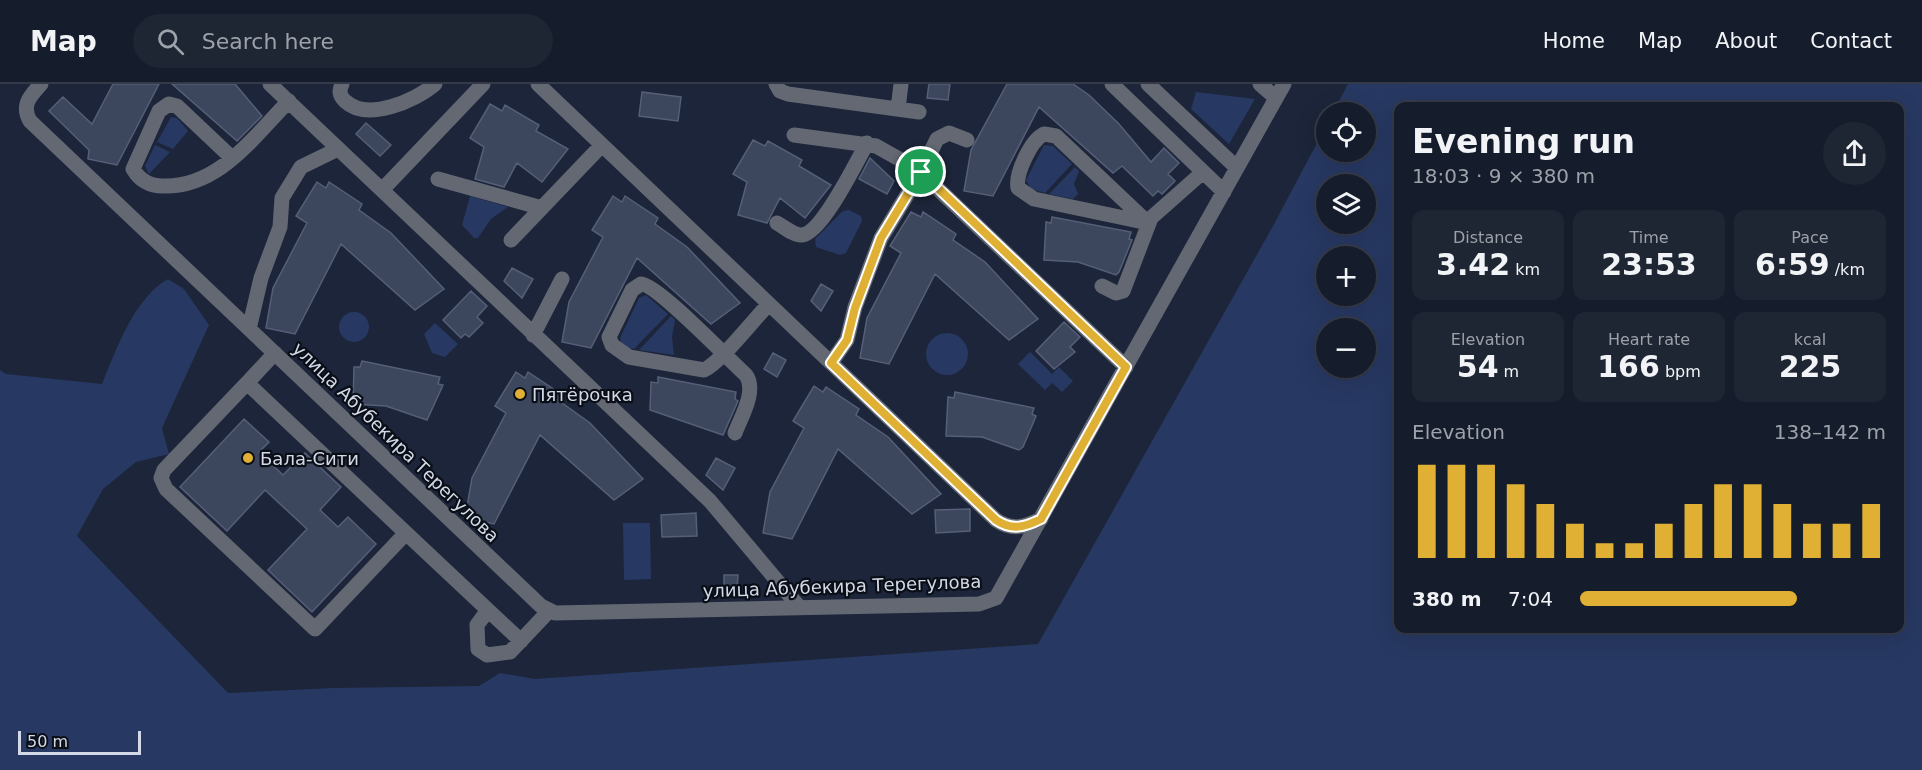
<!DOCTYPE html>
<html lang="en">
<head>
<meta charset="utf-8">
<style>
	body { margin:0; font-family:"DejaVu Sans",sans-serif; background:#1e2533; color:#f1f3f6; height:100vh; display:flex; flex-direction:column; font-size:22px; white-space:nowrap }
	* { box-sizing:border-box; margin:0 }
	p { font-size:20px; color:#9da1a9 }
	.icon { flex:none; width:33px; height:33px; fill:none; stroke:currentColor; stroke-width:2; stroke-linecap:round; stroke-linejoin:round }
	.map { position:relative; flex:1; overflow:hidden }
	.side { position:absolute; left:1394px; top:18px; width:510px; height:531px; display:flex; flex-direction:column; background:#151c2b; border-radius:12px; box-shadow:0 6px 24px #0002,0 0 0 2px #343a47 }
	.side>* { flex:none }
	.controls { position:absolute; left:1316px; top:18px; display:grid; gap:12px }
	.controls a { display:grid; place-items:center; width:60px; height:60px; border-radius:50%; background:#151c2b; box-shadow:0 6px 24px #0002,0 0 0 2px #343a47; font-size:30px }
	.scale { position:absolute; left:18px; bottom:15px; width:123px; box-sizing:border-box; padding-left:6px; border:3px solid #d3d9e7; border-top:0; font-size:16px; line-height:21px; white-space:nowrap; color:#d3d9e7; -webkit-text-stroke:4px #0a0e17; paint-order:stroke }
	.pin { position:absolute; display:grid; place-items:center; width:51px; height:51px; color:#fff; margin:-26px; border:3px solid #fff; border-radius:50%; box-shadow:0 2px 6px #0007 }
	.round { display:grid; place-items:center; flex:none; width:63px; height:63px; border-radius:32px; background:#1e2533 }
	.head { display:flex; align-items:center; justify-content:space-between; height:102px; padding:0 18px }
	h1 { font-size:33px; font-weight:700; line-height:45px }
	.stats { display:grid; grid-template-columns:repeat(3,1fr); gap:9px; height:102px; padding:6px 18px }
	.stats div { display:grid; align-content:center; border-radius:12px; background:#1e2533; text-align:center }
	.stats b { font-size:30px; font-weight:700 }
	.stats small { font-size:16px; font-weight:400 }
	.stats p { font-size:16px }
	.chart { height:168px; padding:12px 18px }
	.chart p { display:flex; justify-content:space-between }
	.chart svg { width:100%; height:108px; margin-top:6px; stroke:#dfb034; stroke-width:6 }
	ul { padding:0 18px; list-style:none; font-size:20px }
	li { display:grid; grid-template-columns:96px 72px 1fr; align-items:center; height:45px }
	li i { height:15px; border-radius:8px; background:#dfb034 }
	header { display:flex; align-items:center; gap:36px; box-sizing:border-box; height:84px; padding:0 30px; background:#151c2b; border-bottom:2px solid #343a47 }
	header strong { font-size:28px }
	nav { display:flex; gap:33px; margin-inline-start:auto; font-size:21px }
	.search { width:420px; height:54px; background:#1e2533; display:flex; align-items:center; gap:15px; box-sizing:border-box; padding:0 21px; border-radius:33px; color:#9da1a9; font-size:22px }
	.map>svg:first-child { display:block }
	.green { fill:#273862; fill-rule:evenodd }
	.building { fill:#3c465c; stroke:#555f77; stroke-width:1.5 }
	.lines { fill:none; stroke-linecap:round; stroke-linejoin:round }
	.minor { stroke:#636873; stroke-width:15 }
	.route-casing { stroke:#fff; stroke-width:12 }
	.route { stroke:#dfb034; stroke-width:8 }
	.poi-dot { fill:#dfb034; stroke:#0a0e17; stroke-width:2 }
	.labels { text-anchor:middle; dominant-baseline:central; stroke-width:4.5; stroke-linejoin:round; paint-order:stroke }
	.poi-label { font-size:18px; fill:#d3d9e7; stroke:#0a0e17; text-anchor:start }
	.street-label { font-size:18px; fill:#d3d9e7; stroke:#0a0e17 }
</style>
</head>
<body>
<header>
<strong>Map</strong>
<div class="search"><svg class="icon" aria-label="search" viewBox="0 0 24 24"><circle cx="10" cy="10" r="6"/><path d="M15 15l6 6"/></svg>Search here</div>
<nav><a>Home</a><a>Map</a><a>About</a><a>Contact</a></nav>
</header>
<div class="map">
<svg width="1922" height="686" viewBox="0 0 1922 686">
	<rect width="100%" height="100%" fill="#1c2539"/>
	<path class="green" d="M1348 0H1922V686H0V286L6 290 102 300C116 266 134 214 168 195L184 205 209 241 162 344 169 370 136 378 103 405 77 452 228 609 333 604 479 602 500 589 535 595 1038 560 1273 142 1326 42V68H1365V28H1333ZM1398 22H1899V544H1398ZM1326 100H1365V140H1326ZM1326 172H1365V212H1326ZM1326 244H1365V284H1326Z
		M1196 8 1255 15 1229 60 1191 25Z
		M171 33 177 34 188 47 173 65 157 58Z
		M155 61 170 68 149 90 145 82Z
		M1044 61 1053 62 1072 80 1045 109 1031 105 1026 96Z
		M1075 83 1079 87 1074 100 1078 110 1073 115 1049 110Z
		M470 112 508 123 491 135 478 154H474L462 141Z
		M849 126 861 132 862 137 846 169 840 171 816 163 815 155 843 127Z
		M646 211 668 230 634 265C627 264 621 262 620 254L639 214Z
		M339 243a15 15 0 1 1 30 0a15 15 0 1 1-30 0Z
		M671 232 675 236 672 253 674 271 639 266Z
		M435 239 458 260 445 273 432 269 424 250Z
		M926 270a21 21 0 1 1 42 0a21 21 0 1 1-42 0Z
		M1030 268 1052 290 1059 283 1073 297 1062 308 1052 299 1045 306 1018 280Z
		M623 439H650L651 495 624 496Z"/>
	<path class="building" d="M113 0H159L117 81 88 75 89 66 49 27 63 13 92 40Z
		M172 0H235L262 32 237 57Z
		M929 0H950L948 16 927 14Z
		M1007 0H1073L1089 11 1119 40 1151 78 1164 64 1179 79 1168 90 1175 97 1162 110 1158 107 1153 112 1122 82 1113 89 1039 23 993 112 964 107 971 66Z
		M642 8 681 13 678 37 639 32Z
		M490 20 502 27 505 21 539 41 536 47 568 65 542 98 517 79 504 103 475 95 484 63 470 54Z
		M366 39 391 61 380 72 356 50Z
		M753 56 765 62 768 57 802 76 799 82 831 101 805 134 780 114 767 139 738 131 747 98 733 90Z
		M870 74 894 97 887 110 859 95Z
		M317 98 326 104 329 98 362 120 359 126 391 149 444 205 415 226 341 160 295 250 266 244 273 204 307 139 296 132Z
		M613 112 622 118 625 112 658 134 655 140 687 163 740 219 711 240 637 174 591 264 562 258 569 218 603 153 592 146Z
		M911 128 921 133 923 128 956 150 953 156 985 178 1038 235 1009 256 935 190 889 280 860 274 867 234 901 169 890 162Z
		M1052 133 1131 148 1129 155 1132 156 1119 188 1116 191 1078 178 1044 176 1046 138 1051 139Z
		M512 184 533 195 522 214 504 197Z
		M821 200 833 207 821 227 811 217Z
		M471 207 487 222 477 233 483 239 469 253 465 250 461 254 443 236Z
		M1064 238 1080 253 1070 263 1075 268 1054 285 1036 267Z
		M773 269 786 276 777 293 764 285Z
		M362 277 440 293 438 300 443 301 427 336 386 322 353 320 354 283H360Z
		M516 288 525 294 528 288 561 310 558 316 590 339 643 395 614 416 540 351 494 440 465 434 472 394 506 329 495 322Z
		M658 293 736 308 735 315 738 317 723 351 650 326 651 298 658 299Z
		M814 302 823 308 826 303 859 325 856 331 888 353 941 410 912 430 838 365 792 455 763 449 770 408 804 344 793 337Z
		M955 308 1034 324 1032 330 1036 332 1023 363 1019 366 982 353 946 352 948 313 954 314Z
		M244 335 269 358 259 368 283 391 305 369 341 403 320 426 338 443 348 433 376 460 312 528 268 486 307 445 265 406 227 447 180 403Z
		M716 374 735 384 723 406 706 391Z
		M970 425V447L936 449 935 426Z
		M696 429 697 452 662 453 661 431Z
		M724 491H738L737 505 724 504Z"/>
	<g class="lines">
		<path class="minor" d="M41 0C30 12 21 21 30 37L541 522 555 529 979 520 996 514 1284 0
			M270 0 710 417 800 524
			M342 0C339 7 339 11 345 17 367 38 415 17 435 0
			M538 0 996 436C1012 447 1025 443 1041 435
			M776 0 780 7 788 10 919 28
			M1112 0 1224 108
			M1148 0 1237 84
			M1260 0 1276 14
			M898 25 901 0
			M1044 50 1056 52 1148 139 1034 115 1018 104C1015 90 1031 56 1044 50Z
			M794 51 876 62 917 85 1126 283
			M232 74 177 22 169 20 159 27 133 85C140 97 150 102 163 102 219 104 254 52 289 17
			M438 95 542 124
			M382 106 483 0
			M777 139C784 143 795 152 802 151 822 149 857 77 867 59
			M511 156 602 61
			M1102 202 1116 209 1123 207 1151 134 1203 88
			M249 245 261 194 280 143 282 114 301 83 338 65
			M533 251 562 195
			M831 279 847 256 855 223 881 154 921 88 937 55 949 49 967 56
			M247 299 406 449 315 545 166 405 161 394 164 386Z
			M247 299 275 269
			M735 349C741 333 757 307 746 291 729 276 657 200 641 200L632 206 609 253 612 261 629 273 704 286C722 277 753 236 769 220
			M406 449 521 557
			M488 526 477 541 478 565 487 571 510 568 549 527"/>
	</g>
	<g class="lines">
		<defs>
			<path id="route" d="M921 88 1126 283 1041 435C1025 443 1012 447 996 436L831 279 847 256 855 224 881 154Z"/>
		</defs>
		<use href="#route" class="route-casing"/>
		<use href="#route" class="route"/>
	</g>
	<g class="poi-dot">
		<circle cx="520" cy="310" r="6"/>
		<circle cx="248" cy="374" r="6"/>
	</g>
	<g class="labels">
		<g class="poi-label">
			<text x="532" y="310">Пятёрочка</text>
			<text x="260" y="374">Бала-Сити</text>
		</g>
		<g class="street-label">
			<text transform="translate(396 358) rotate(44)">улица Абубекира Терегулова</text>
			<text transform="translate(842 502) rotate(-2)">улица Абубекира Терегулова</text>
		</g>
	</g>
</svg>
<div class="controls">
<a><svg class="icon" aria-label="locate" viewBox="0 0 24 24"><circle cx="12" cy="12" r="6"/><path d="M12 2v4M12 18v4M2 12h4M18 12h4"/></svg></a>
<a><svg class="icon" aria-label="layers" viewBox="0 0 24 24"><path d="M12 4l9 5-9 5-9-5zM3 14l9 5 9-5"/></svg></a>
<a>+</a>
<a>−</a>
</div>
<div class="scale">50 m</div>
<div class="pin" style="left:921px;top:88px;background:#1e9e55"><svg class="icon" aria-label="arrive" viewBox="0 0 24 24"><path d="M6 21V4h12l-3 4 3 4H6"/></svg></div>
<section class="side">
<div class="head"><div><h1>Evening run</h1><p>18:03 · 9 × 380 m</p></div><a class="round"><svg class="icon" aria-label="share" viewBox="0 0 24 24"><path d="M12 15V3M7 8l5-5 5 5M5 13v7h14v-7"/></svg></a></div>
<div class="stats">
<div><p>Distance</p><b>3.42<small> km</small></b></div>
<div><p>Time</p><b>23:53</b></div>
<div><p>Pace</p><b>6:59<small> /km</small></b></div>
</div>
<div class="stats">
<div><p>Elevation</p><b>54<small> m</small></b></div>
<div><p>Heart rate</p><b>166<small> bpm</small></b></div>
<div><p>kcal</p><b>225</b></div>
</div>
<div class="chart"><p><span>Elevation</span>138–142 m</p>
<svg viewBox="0 0 160 44" preserveAspectRatio="none"><path d="M5 44V6M15 44V6M25 44V6M35 44V14M45 44V22M55 44V30M65 44V38M75 44V38M85 44V30M95 44V22M105 44V14M115 44V14M125 44V22M135 44V30M145 44V30M155 44V22"/></svg>
</div>
<ul>
<li><b>380 m</b>7:04<i style="width:71%"></i></li>
</ul>
</section>
</div>
</body>
</html>
